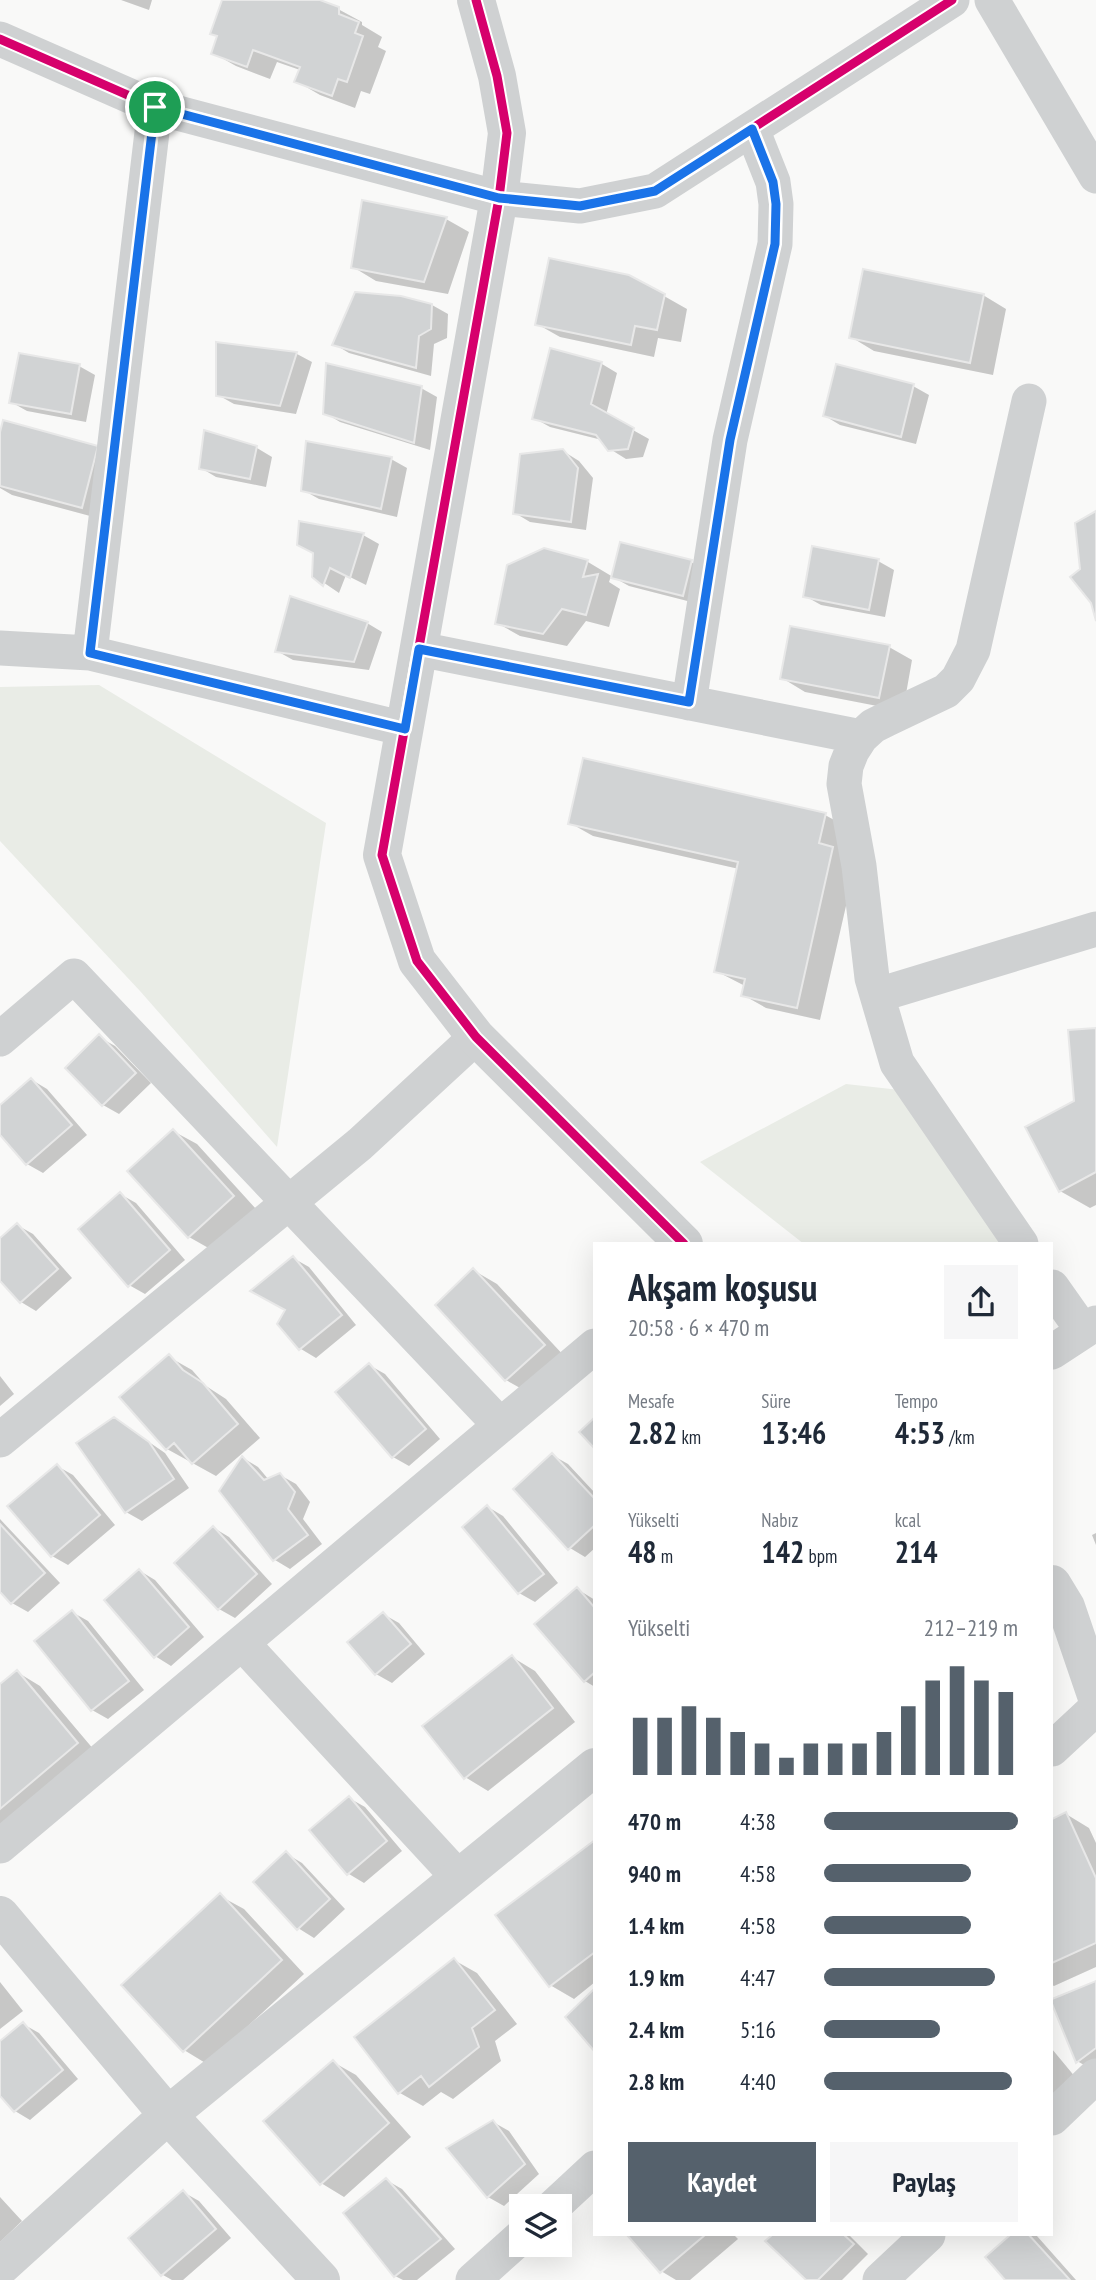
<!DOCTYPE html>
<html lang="tr">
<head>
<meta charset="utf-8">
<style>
	body { margin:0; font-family:"PT Sans Narrow",sans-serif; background:#f6f6f7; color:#1f2937; height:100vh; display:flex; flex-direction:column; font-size:26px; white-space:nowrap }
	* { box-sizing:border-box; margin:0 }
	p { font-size:23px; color:#747a83 }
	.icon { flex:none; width:38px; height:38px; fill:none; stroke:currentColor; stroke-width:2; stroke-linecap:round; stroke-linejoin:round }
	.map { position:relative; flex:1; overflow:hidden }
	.drawer { position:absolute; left:593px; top:1242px; width:460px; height:994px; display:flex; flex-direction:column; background:#fff; border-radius:0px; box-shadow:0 7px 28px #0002 }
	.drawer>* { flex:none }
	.fabs { position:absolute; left:509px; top:2194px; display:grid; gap:14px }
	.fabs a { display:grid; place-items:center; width:63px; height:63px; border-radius:0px; background:#fff; box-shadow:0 7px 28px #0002; font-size:35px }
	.pin { position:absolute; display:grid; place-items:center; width:60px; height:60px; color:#fff; margin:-30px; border:4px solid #fff; border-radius:50%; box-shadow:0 2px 7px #0007 }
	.round { display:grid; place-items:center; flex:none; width:74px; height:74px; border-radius:0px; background:#f6f6f7 }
	.headline { display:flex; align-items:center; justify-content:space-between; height:119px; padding:0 35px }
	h1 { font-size:38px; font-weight:600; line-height:52px }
	.figures { display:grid; grid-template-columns:repeat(3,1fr); gap:10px; height:119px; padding:7px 35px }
	.figures div { display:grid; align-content:center }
	.figures b { font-size:30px; font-weight:600 }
	.figures small { font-size:19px; font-weight:400 }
	.figures p { font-size:19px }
	.chart { height:196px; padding:14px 35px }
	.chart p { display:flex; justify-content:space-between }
	.chart svg { width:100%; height:126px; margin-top:7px; stroke:#55616c; stroke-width:6 }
	.button { display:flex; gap:14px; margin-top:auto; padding:14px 35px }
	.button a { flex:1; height:80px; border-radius:0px; background:#55616c; color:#fff; font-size:28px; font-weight:600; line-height:80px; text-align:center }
	.button a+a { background:#f6f6f7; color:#1f2937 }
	ul { padding:0 35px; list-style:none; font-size:23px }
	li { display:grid; grid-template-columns:112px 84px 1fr; align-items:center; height:52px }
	li i { height:18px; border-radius:9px; background:#55616c }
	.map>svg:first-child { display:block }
	.green { fill:#e9ece6 }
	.shadow { fill:#0003 }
	.building { fill:#d1d3d4; stroke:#e8e8e8; stroke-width:2 }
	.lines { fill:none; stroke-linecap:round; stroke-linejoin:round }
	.minor { stroke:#cfd1d2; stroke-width:35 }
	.tertiary { stroke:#cfd1d2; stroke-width:38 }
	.cycleway-casing { stroke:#fff; stroke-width:13 }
	.cycleway { stroke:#d6006c; stroke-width:9 }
	.route-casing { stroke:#fff; stroke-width:14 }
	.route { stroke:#1a73e8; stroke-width:9 }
</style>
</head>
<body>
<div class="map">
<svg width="1096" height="2280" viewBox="0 0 1096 2280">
	<rect width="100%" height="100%" fill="#f9f9f8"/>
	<path class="green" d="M99 685 326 823 277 1147 140 991 0 841V687Z
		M846 1084 909 1091 1004 1244H804L700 1162Z"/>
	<path class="shadow" d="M121 0H152L149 10Z
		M224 0H315L338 9 362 22V25L382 37 378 47 386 51 370 94 361 91 355 108 320 95 296 81 300 70 277 62 270 79 236 66 213 53 219 36Z
		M446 219 469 232 448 294 376 281 353 267Z
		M983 295 1006 309 993 375 874 351 851 337Z
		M664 296 687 309 681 342 658 338 654 357 560 337 537 324Z
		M432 305 448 314 447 338 434 344 431 376 349 353 334 344Z
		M218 344 297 354 312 362 296 414 234 404 218 395Z
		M551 350 602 364 617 373 606 415 649 439 643 457 626 459 610 449 602 440 550 427 534 418Z
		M79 366 95 375 86 422 27 411 11 402Z
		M913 386 929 395 916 444 840 425 825 416Z
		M421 388 437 397 430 450 340 422 325 413Z
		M206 432 257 448 272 457 266 487 216 477 201 468Z
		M0 439 97 447 105 520 12 495 0 488Z
		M563 451 579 461 593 478 586 530 530 522 515 513Z
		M391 459 407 468 397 517 319 499 303 490Z
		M363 535 379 544 366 585 346 575 339 593 314 576Z
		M544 550 588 562 613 577 691 562 707 571 699 604 629 586 611 576 609 582 620 589 609 627 586 621 567 646 520 636 497 623Z
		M878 561 894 570 885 617 821 605 805 596Z
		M367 623 382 632 369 670 293 660 277 651Z
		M889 647 912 660 903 711 805 692 782 678Z
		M825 815 849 828 856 862 820 1020 766 1008 743 995 745 986 716 971 739 869 593 836 570 823Z
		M1096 1029V1205L1090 1208 1060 1191 1076 1102Z
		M99 1037 115 1046 151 1083 119 1114 103 1105 67 1068Z
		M32 1080 47 1089 87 1135 43 1173 27 1164 0 1132V1107Z
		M173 1131 197 1144 257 1210 212 1250 189 1237Z
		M120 1194 136 1203 185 1260 145 1294 129 1285Z
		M17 1225 33 1234 72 1278 36 1311 21 1302 0 1278V1240Z
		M293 1258 309 1267 356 1325 316 1358 301 1349 287 1310Z
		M473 1270 497 1284 567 1359 529 1393 506 1380Z
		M169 1357 192 1370 206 1386 226 1399 260 1438 216 1476 167 1449Z
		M369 1365 385 1374 440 1439 409 1466 393 1457Z
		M0 1376 14 1394 0 1406Z
		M130 1429 165 1453 189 1488 142 1521 126 1512Z
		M552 1455 568 1464 595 1493V1548L585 1557 570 1548Z
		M243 1458 258 1467 269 1480 280 1475 296 1484 310 1502 303 1519 322 1544 290 1569 275 1560 221 1491Z
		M57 1466 73 1475 115 1525 68 1565 52 1556Z
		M488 1507 503 1516 558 1583 535 1602 519 1593 464 1527Z
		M0 1519 60 1583 28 1612 12 1603 0 1590Z
		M214 1528 229 1537 272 1584 235 1618 219 1609Z
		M1096 1533V1545L1092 1535Z
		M140 1571 155 1580 204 1637 171 1666 155 1656Z
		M577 1589 595 1600V1687L585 1681Z
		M72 1612 88 1621 144 1690 108 1719 92 1710 36 1641Z
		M383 1614 399 1623 425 1654 392 1683 376 1674Z
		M512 1657 535 1671 575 1722 488 1791 465 1777Z
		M17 1672 40 1686 100 1757 0 1838V1686Z
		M349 1798 365 1807 402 1851 364 1883 349 1874 311 1830Z
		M1066 1814 1089 1828 1096 1843V1967L1054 1986 1052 1985V1821Z
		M595 1842V1982L574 1999 550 1985Z
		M287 1854 302 1863 345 1909 314 1938 298 1928Z
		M220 1896 244 1909 304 1974 207 2064 184 2050Z
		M454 1960 477 1973 517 2024 495 2041 501 2061 453 2099 441 2092 423 2106 400 2093 356 2037Z
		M0 1982 23 2011 0 2029Z
		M1096 1983V2068L1093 2070 1077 2061Z
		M23 2024 39 2033 78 2079 30 2120 15 2111 0 2093V2044Z
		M1052 2049 1076 2078 1052 2098Z
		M333 2062 356 2075 411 2137 344 2197 321 2183Z
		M493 2122 509 2131 539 2174 504 2206 488 2197Z
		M386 2180 402 2189 455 2249 417 2280H403L395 2276 345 2213Z
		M183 2192 199 2201 231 2238 183 2280H172L163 2275 131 2238Z
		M0 2197 22 2221 0 2242Z
		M630 2235H734L738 2239 690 2280H676L661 2271Z
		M774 2235H849L868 2254 842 2280H808L768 2241Z
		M1013 2235 1037 2236 1076 2280H1007L987 2258Z"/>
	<path class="building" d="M222 0H320L339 7V14L359 22 355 33 363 36 347 82 338 79 332 96 294 82 300 67 253 50 247 67 211 54 217 36 210 34Z
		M362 200 447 217 424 282 351 268Z
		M549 258 629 275 665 294 657 330 635 326 631 345 535 325Z
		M863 269 984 294 970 363 849 338Z
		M355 292 401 296 432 304 431 329 419 336 416 368 332 345Z
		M216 342 297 352 280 406 216 396Z
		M550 348 602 362 591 404 634 428 628 449 608 451 596 435 532 419Z
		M19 353 80 364 71 414 9 403Z
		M326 363 422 386 414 443 323 414Z
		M836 364 914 384 901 437 823 416Z
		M3 420 98 446 82 508 0 486V432Z
		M204 430 257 446 250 479 199 469Z
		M306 441 392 457 381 509 301 491Z
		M563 449 578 468 571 522 513 514 520 454Z
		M1096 511V621L1091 603 1070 577 1080 569 1075 523Z
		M299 521 364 533 350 578 330 568 323 586 312 577 313 553 297 545Z
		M620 542 692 560 683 596 611 578Z
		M812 546 879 559 869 610 803 597Z
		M544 548 588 560 583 577 598 574 586 615 562 609 543 634 495 624 507 565Z
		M290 596 368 622 354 662 275 652Z
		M790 626 890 645 879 698 780 679Z
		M583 758 826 813 819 843 833 847 797 1008 741 996 745 979 714 972 738 862 568 824Z
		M1096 1028V1172L1059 1192 1025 1127 1074 1101 1068 1030Z
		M99 1034 136 1073 102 1106 65 1068Z
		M31 1078 72 1125 26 1165 0 1135V1105Z
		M173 1129 234 1196 188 1238 127 1171Z
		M120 1192 170 1250 128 1287 78 1229Z
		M17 1223 58 1269 20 1303 0 1281V1238Z
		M293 1256 342 1315 299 1350 277 1324 285 1310 250 1291Z
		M473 1268 545 1345 505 1381 435 1305Z
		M169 1354 183 1370 203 1383 238 1424 192 1464 174 1443 166 1450 119 1397Z
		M369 1363 426 1429 392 1458 335 1392Z
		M114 1417 149 1442 174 1479 125 1513 76 1443Z
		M595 1417V1449L579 1432Z
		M552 1453 595 1499V1525L568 1550 513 1489Z
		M242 1456 264 1480 280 1473 295 1492 288 1509 308 1535 273 1561 219 1491Z
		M57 1464 100 1515 51 1557 7 1506Z
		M487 1505 544 1574 518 1594 462 1527Z
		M0 1524 45 1573 11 1604 0 1592Z
		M213 1526 257 1574 218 1610 174 1563Z
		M139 1569 189 1627 154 1658 104 1600Z
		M577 1587 595 1608V1672L584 1682 534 1624Z
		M72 1610 129 1681 91 1711 34 1641Z
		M383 1612 411 1644 375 1675 347 1642Z
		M512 1655 553 1708 464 1779 422 1726Z
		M17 1670 78 1743 0 1809V1684Z
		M349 1796 387 1841 347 1875 309 1830Z
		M1066 1812 1096 1878V1943L1052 1963V1819Z
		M595 1840V1952L549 1987 495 1915Z
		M286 1851 330 1899 297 1930 253 1882Z
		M220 1893 282 1960 183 2052 121 1985Z
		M454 1958 495 2010 472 2028 479 2047 429 2087 421 2076 398 2094 354 2037Z
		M1096 1981V2048L1076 2063 1052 2004V1999Z
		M595 1988V2052L565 2017Z
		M23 2022 63 2070 14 2112 0 2096V2041Z
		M333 2060 389 2123 320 2185 263 2121Z
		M493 2120 525 2164 487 2198 446 2148Z
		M386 2178 441 2239 394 2277 343 2213Z
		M183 2190 216 2229 161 2276 128 2238Z
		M627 2235H705L660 2273Z
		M772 2235H844L854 2244 818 2280H806L765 2241Z
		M1010 2235H1029L1070 2280H1005L985 2257Z"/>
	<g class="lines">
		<path class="minor" d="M992 0 1096 176
			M0 39 155 107 499 198 580 206 655 191 952 0
			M0 648 90 653 405 729
			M419 649 861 737
			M90 653 155 107
			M689 703 730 440 775 244 776 204 773 182 752 129
			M878 995 1096 929
			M0 1039 74 976 500 1425
			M1021 1244 897 1063 872 978 859 866 844 784 846 766 852 751 861 737 873 726 887 719 946 691 958 679 973 650 1029 401
			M1052 1287 1083 1331
			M1052 1352 1096 1323
			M0 1440 360 1144 476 1037
			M242 1643 459 1878
			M1052 1749 1096 1708
			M0 1846 595 1346
			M1052 2118 1096 2076
			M553 2207 595 2168
			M473 2280 522 2236
			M880 2280 928 2235"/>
		<path class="tertiary" d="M476 0 497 76 507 133 499 198 382 855 417 961 476 1037 684 1244
			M1052 1584 1066 1607 1096 1695
			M0 1915 168 2115 321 2280
			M0 2267 168 2115 595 1767"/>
		<defs>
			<path id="cycleway" d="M476 0 497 76 507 133 499 198 382 855 417 961 476 1037 684 1244
				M0 39 155 107 499 198 580 206 655 191 952 0"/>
		</defs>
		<use href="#cycleway" class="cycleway-casing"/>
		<use href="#cycleway" class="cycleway"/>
	</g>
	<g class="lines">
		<defs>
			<path id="route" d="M155 107 499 198 580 206 655 191 752 129 773 182 776 204 775 244 730 440 689 702 419 649 405 729 90 653Z"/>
		</defs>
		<use href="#route" class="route-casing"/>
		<use href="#route" class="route"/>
	</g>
</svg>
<div class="fabs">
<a><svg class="icon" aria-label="layers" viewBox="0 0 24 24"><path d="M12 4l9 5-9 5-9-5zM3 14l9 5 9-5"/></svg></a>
</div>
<div class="pin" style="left:155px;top:107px;background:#1e9e55"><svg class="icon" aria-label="arrive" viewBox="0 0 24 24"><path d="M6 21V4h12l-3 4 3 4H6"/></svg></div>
<section class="drawer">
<div class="headline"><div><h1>Akşam koşusu</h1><p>20:58 · 6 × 470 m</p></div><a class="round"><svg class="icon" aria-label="share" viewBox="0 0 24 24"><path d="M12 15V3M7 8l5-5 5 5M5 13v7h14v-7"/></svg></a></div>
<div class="figures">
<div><p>Mesafe</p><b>2.82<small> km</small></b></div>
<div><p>Süre</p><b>13:46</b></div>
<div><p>Tempo</p><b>4:53<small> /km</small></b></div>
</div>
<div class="figures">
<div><p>Yükselti</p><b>48<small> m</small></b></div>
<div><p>Nabız</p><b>142<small> bpm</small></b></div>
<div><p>kcal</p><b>214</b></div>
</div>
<div class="chart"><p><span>Yükselti</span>212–219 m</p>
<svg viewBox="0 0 160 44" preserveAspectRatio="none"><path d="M5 44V24M15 44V24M25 44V20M35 44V24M45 44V29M55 44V33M65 44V38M75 44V33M85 44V33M95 44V33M105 44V29M115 44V20M125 44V11M135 44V6M145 44V11M155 44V15"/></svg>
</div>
<ul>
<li><b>470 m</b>4:38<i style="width:100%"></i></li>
<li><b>940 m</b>4:58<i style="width:76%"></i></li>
<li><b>1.4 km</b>4:58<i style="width:76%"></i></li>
<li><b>1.9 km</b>4:47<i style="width:88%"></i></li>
<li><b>2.4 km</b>5:16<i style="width:60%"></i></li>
<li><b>2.8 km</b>4:40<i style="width:97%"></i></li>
</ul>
<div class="button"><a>Kaydet</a><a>Paylaş</a></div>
</section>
</div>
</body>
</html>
